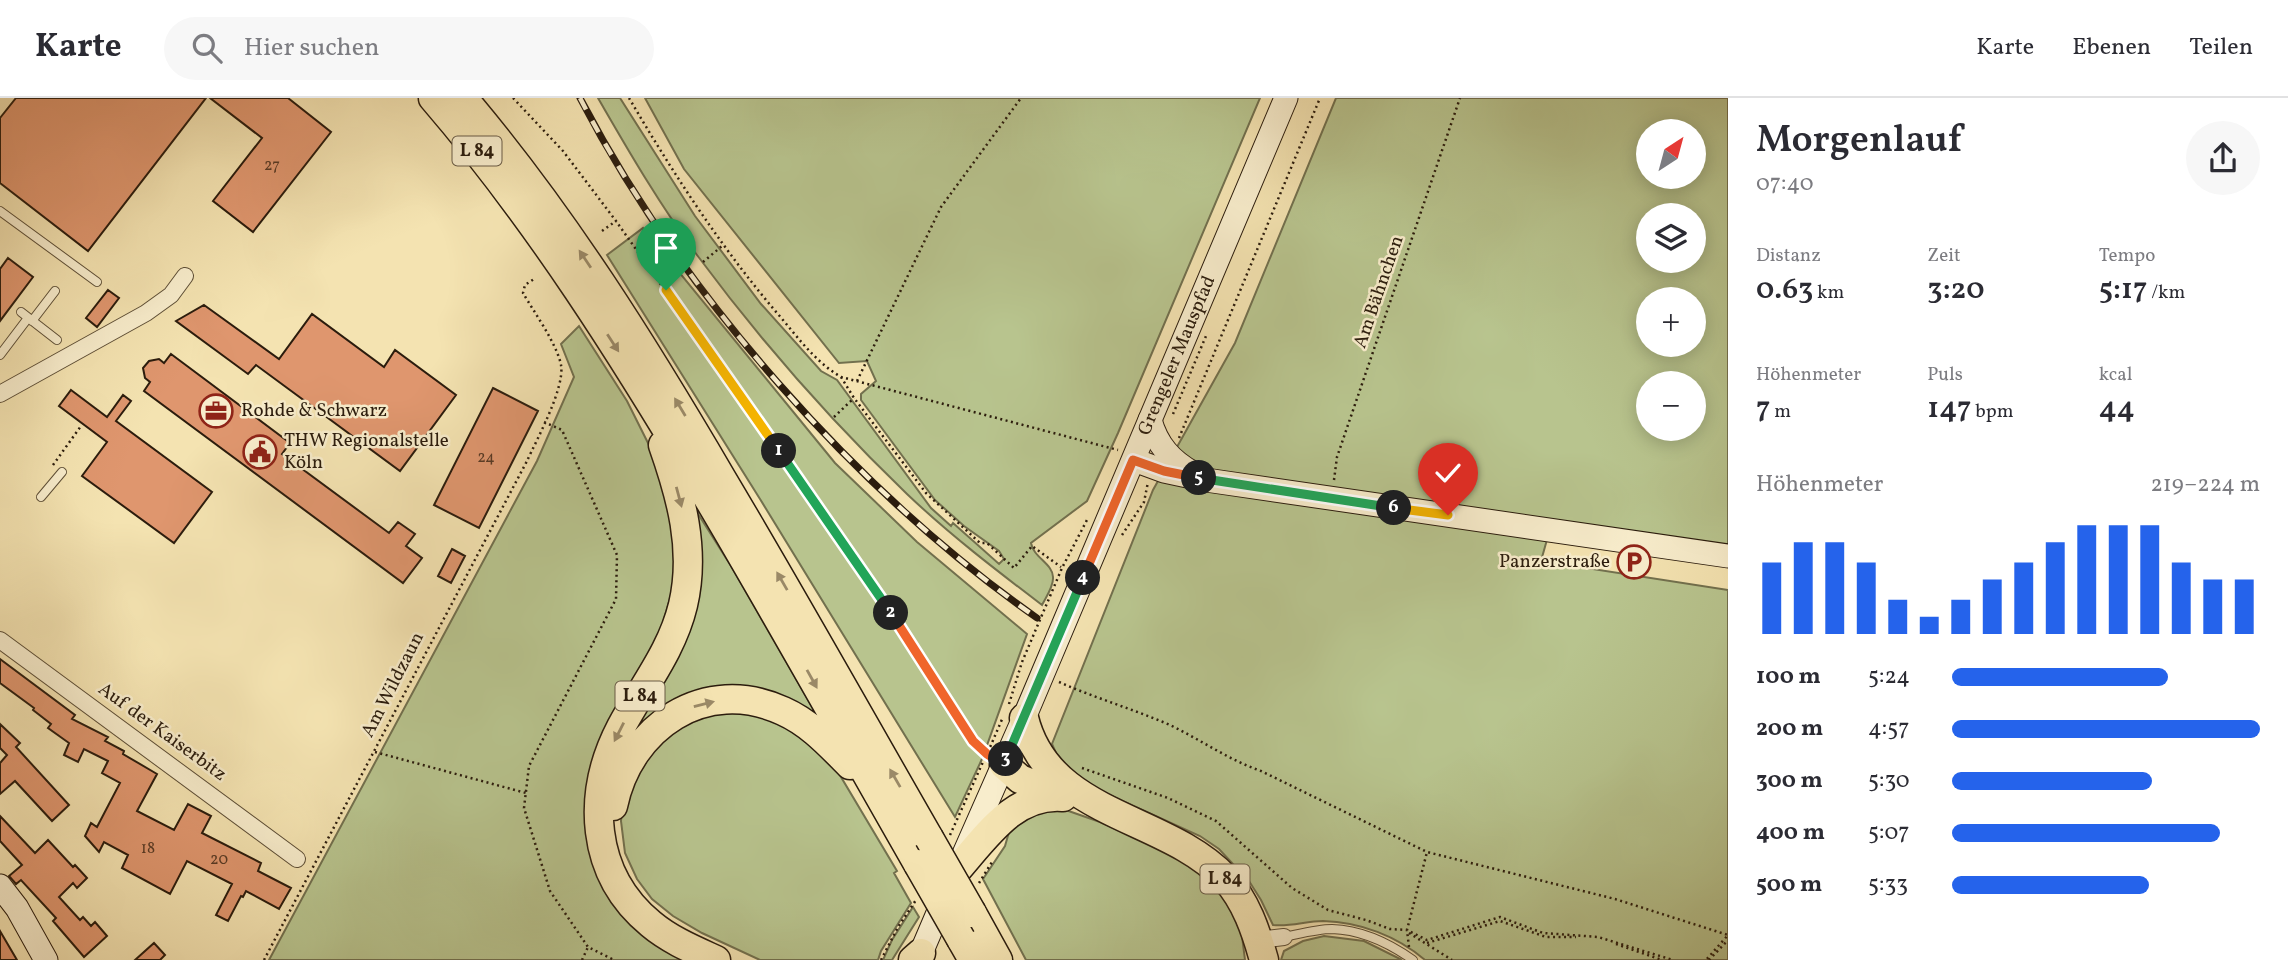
<!DOCTYPE html>
<html lang="de">
<head>
<meta charset="utf-8">
<style>
	body { margin:0; font-family:Vollkorn,serif; background:#f7f7f7; color:#2b2b33; height:100vh; display:flex; flex-direction:column; font-size:26px; white-space:nowrap }
	* { box-sizing:border-box; margin:0 }
	p { font-size:23px; color:#7c7c81 }
	.icon { flex:none; width:38px; height:38px; fill:none; stroke:currentColor; stroke-width:2; stroke-linecap:round; stroke-linejoin:round }
	.map { position:relative; flex:1; overflow:hidden }
	.panel { display:flex; flex-direction:column; background:#fff; width:560px }
	.panel>* { flex:none }
	.needle { width:46px; rotate:36deg }
	.tools { position:absolute; left:1636px; top:21px; display:grid; gap:14px }
	.tools a { display:grid; place-items:center; width:70px; height:70px; border-radius:50%; background:#fff; box-shadow:0 4px 18px #0003; font-size:35px }
	.pin { position:absolute; display:grid; place-items:center; width:60px; height:60px; color:#fff; margin:-72px -30px; border-radius:50% 50% 50% 0; rotate:-45deg; box-shadow:0 0 7px #0007 }
	.pin .icon { rotate:45deg }
	.km { position:absolute; width:35px; height:35px; margin:-18px; border-radius:50%; background:#222; color:#fff; font-size:19px; line-height:35px; text-align:center }
	.round { display:grid; place-items:center; flex:none; width:74px; height:74px; border-radius:37px; background:#f7f7f7 }
	.summary { display:flex; align-items:center; justify-content:space-between; height:119px; padding:0 28px }
	h1 { font-size:38px; font-weight:600; line-height:52px }
	.stats { display:grid; grid-template-columns:repeat(3,1fr); gap:10px; height:119px; padding:7px 28px }
	.stats div { display:grid; align-content:center }
	.stats b { font-size:30px; font-weight:600 }
	.stats small { font-size:19px; font-weight:400 }
	.stats p { font-size:19px }
	.chart { height:196px; padding:14px 28px }
	.chart p { display:flex; justify-content:space-between }
	.chart svg { width:100%; height:126px; margin-top:7px; stroke:#2563eb; stroke-width:6 }
	ul { padding:0 28px; list-style:none; font-size:23px }
	li { display:grid; grid-template-columns:112px 84px 1fr; align-items:center; height:52px }
	li i { height:18px; border-radius:9px; background:#2563eb }
	header { display:flex; align-items:center; gap:42px; box-sizing:border-box; height:98px; padding:0 35px; background:#fff; border-bottom:2px solid #e1e1e2 }
	header strong { font-size:33px }
	nav { display:flex; gap:38px; margin-inline-start:auto; font-size:24px }
	.search { width:490px; height:63px; background:#f7f7f7; display:flex; align-items:center; gap:18px; box-sizing:border-box; padding:0 24px; border-radius:38px; color:#7c7c81; font-size:26px }
	main { display:flex; flex:1; min-height:0 }
	.map>svg:first-child { display:block }
	.green { fill:#b8c48e; stroke:#72704e; stroke-width:2; fill-rule:evenodd }
	.building { fill:#df966e; stroke:#2b1c0d; stroke-width:2 }
	.lines { fill:none; stroke-linecap:round; stroke-linejoin:round }
	.lane-casing { stroke:#5d4e36; stroke-width:10 }
	.street-casing { stroke:#5d4e36; stroke-width:18 }
	.secondary-casing { stroke:#2b1c0d; stroke-width:25 }
	.highway-casing { stroke:#2b1c0d; stroke-width:31 }
	.path { stroke:#2b1c0d; stroke-width:2.5; stroke-dasharray:2 3.5; stroke-linecap:butt }
	.lane { stroke:#f8edcc; stroke-width:8 }
	.street { stroke:#f8edcc; stroke-width:16 }
	.secondary { stroke:#f8edcc; stroke-width:23 }
	.highway { stroke:#f4e3b1; stroke-width:28 }
	.rail-casing { stroke:#2b1c0d; stroke-width:7 }
	.rail { stroke:#f8edcc; stroke-width:4.5; stroke-dasharray:13; stroke-linecap:butt }
	.highway-bridge-casing { stroke:#2b1c0d; stroke-width:31; stroke-linecap:butt }
	.highway-bridge { stroke:#f4e3b1; stroke-width:28 }
	.oneway { fill:#9a8967 }
	.split-1-casing { stroke:#fff; stroke-width:14 }
	.split-2-casing { stroke:#fff; stroke-width:14 }
	.split-3-casing { stroke:#fff; stroke-width:14 }
	.split-4-casing { stroke:#fff; stroke-width:14 }
	.split-5-casing { stroke:#fff; stroke-width:14 }
	.split-6-casing { stroke:#fff; stroke-width:14 }
	.split-7-casing { stroke:#fff; stroke-width:14 }
	.split-1 { stroke:#f5b400; stroke-width:9 }
	.split-2 { stroke:#22a559; stroke-width:9 }
	.split-3 { stroke:#f0652b; stroke-width:9 }
	.split-4 { stroke:#22a559; stroke-width:9 }
	.split-5 { stroke:#f0652b; stroke-width:9 }
	.split-6 { stroke:#22a559; stroke-width:9 }
	.split-7 { stroke:#f5b400; stroke-width:9 }
	.labels { text-anchor:middle; dominant-baseline:central; stroke-width:5; stroke-linejoin:round; paint-order:stroke }
	.number-label { font-size:16px; fill:#583a25 }
	.shield { fill:#f8edcc; stroke:#685b46; stroke-width:2 }
	.shield-label { font-size:18px; font-weight:bold; fill:#2b1c0d }
	.street-label { font-size:19px; fill:#2b1c0d; stroke:#f8edcc }
	.poi-label { font-size:19px; fill:#2b1c0d; stroke:#f8edcc; text-anchor:start }
</style>
</head>
<body>
<header>
<strong>Karte</strong>
<div class="search"><svg class="icon" aria-label="search" viewBox="0 0 24 24"><circle cx="10" cy="10" r="6"/><path d="M15 15l6 6"/></svg>Hier suchen</div>
<nav><a>Karte</a><a>Ebenen</a><a>Teilen</a></nav>
</header>
<main>
<div class="map">
<svg width="1728" height="862" viewBox="0 0 1728 862">
	<rect width="100%" height="100%" fill="#f4e3b1"/>
	<filter id="stains"><feTurbulence type="fractalNoise" baseFrequency=".00286" numOctaves="4"/><feColorMatrix values="0 0 0 0 .2 0 0 0 0 .09 0 0 0 0 .02 0 0 0 .5 -.17"/></filter>
	<radialGradient id="worn" r=".72"><stop offset=".6" stop-color="#630" stop-opacity="0"/><stop offset="1" stop-color="#630" stop-opacity=".3"/></radialGradient>
	<path class="green" d="M598 0H620L695 118 761 206 821 273 837 282 931 410 951 428 953 425 999 466 1004 461 999 453 964 428 935 402 861 302V296L876 283 867 263 839 265 684 71 645 0H1260L1118 335 1087 403 1031 445C1033 459 1053 466 1053 479 1054 488 1046 499 1042 507 996 472 949 436 907 396 831 323 760 242 697 157 660 107 629 54 598 0Z
		M1336 0H1728V465L1548 438 1541 463 1728 492V862H1425C1397 838 1360 824 1323 823 1306 823 1290 829 1273 827L1261 802 1249 783 1219 751 1200 738 1094 690 1064 673 1052 646 1153 392 1235 245ZM1648 33H1694V79H1648ZM1648 117H1694V163H1648ZM1648 201H1694V247H1648ZM1648 285H1694V331H1648Z
		M643 130 835 365 917 444 1027 536 982 661 955 719 760 401 607 157Z
		M579 228 627 303 653 355 667 393 677 476 595 760 697 862H269L537 363 574 279 561 246Z
		M695 411 731 468 827 635 734 597 622 663 602 701 664 571Z
		M735 612 783 624 835 669 897 773 894 775 911 805 881 853 878 862H760L702 835 673 818 652 801 637 781 625 755 621 723 623 703 642 660 688 621Z
		M1060 710 1100 724 1167 754 1188 766 1222 791 1241 830 1245 862H1026L983 781 1005 748 1013 720Z
		M913 809 919 819 892 862H883L892 842Z
		M1324 838 1364 843 1402 862H1281L1284 853 1303 843Z"/>
	<path class="building" d="M16 0H206L88 153 0 85V20Z
		M210 0H288L331 34 253 134 213 103 262 40Z
		M8 160 33 179 0 223V171Z
		M108 192 119 200 97 229 86 220Z
		M204 207 279 261 312 216 384 269 395 252 456 297 400 373 256 267 248 276 176 223Z
		M171 256 290 345 282 356 389 435 398 424 415 436 406 448 422 460 403 485 144 293 150 284 145 280 143 270 149 263 159 261 164 265Z
		M493 290 538 313 479 430 434 407Z
		M71 292 107 319 123 297 131 303 116 323 212 394 174 445 82 378 107 344 59 308Z
		M452 451 465 458 451 485 438 478Z
		M0 561 75 617 72 621 108 639 105 643 124 653 123 656 157 676 137 713 174 732 188 706 211 718 202 735 261 765 258 773 291 790 279 811 246 793 243 799 241 798 228 823 216 817 232 786 187 763 170 796 122 770 128 757 104 744 99 754 85 738 91 725 97 729 120 685 102 675 108 663 84 651 78 664 64 657 69 645 48 630 51 626 33 612 34 610 0 585Z
		M0 626 20 645 16 649 69 707 52 723 15 683 0 696V665L7 657 0 650Z
		M0 718 35 755 48 742 73 769 75 767 87 780 77 790 73 785 59 799 80 822 83 819 91 828 95 824 107 838 84 859 53 823 56 820 21 782 16 786 9 778 22 767 0 743Z
		M0 833 17 862H0Z
		M154 845 165 857 160 862H135Z"/>
	<g class="lines">
		<defs>
			<path id="lane" d="M0 113 97 184
				M21 214 57 242
				M32 223 55 193
				M0 257 28 220
				M41 399 62 374
				M1284 839C1299 836 1317 831 1332 831 1363 832 1389 845 1413 862"/>
			<path id="street" d="M0 296 146 215 171 197 185 178
				M0 542 297 761
				M1258 842 1284 839"/>
			<g id="secondary">
				<path d="M1150 322C1157 347 1171 363 1193 375"/>
				<path d="M1134 362 1164 373 1206 382 1728 458"/>
				<path id="s1" d="M964 756 1024 620 1286 0"/>
				<path d="M0 788 17 810 46 862"/>
				<path d="M918 862 947 794"/>
			</g>
			<path id="highway" d="M433 0C538 122 623 257 705 395 778 518 847 642 918 766
				M463 0C563 118 644 248 722 381 793 500 860 620 929 740
				M663 347C681 398 696 452 683 507 672 553 643 588 621 629 586 696 590 776 651 826 670 842 694 852 716 862
				M1024 620C1048 719 1166 717 1225 780 1246 803 1256 833 1264 862
				M1004 667 1020 681 1060 697
				M613 708C629 629 705 577 783 613 810 625 829 646 850 667
				M956 773C986 739 1014 695 1063 699
				M972 815 998 862
				M961 841 973 862
				M913 862 921 855"/>
		</defs>
		<use href="#lane" class="lane-casing"/>
		<use href="#street" class="street-casing"/>
		<use href="#secondary" class="secondary-casing"/>
		<use href="#highway" class="highway-casing"/>
		<path class="path" d="M513 0 563 53 616 123 879 495 973 643 988 657
			M629 0C673 75 720 148 777 215 797 238 814 263 841 279L1118 352
			M602 133 616 123
			M703 164 722 148
			M841 279 854 300 926 395 980 445H987L1014 470 1032 448 1061 469
			M857 283 941 109 1021 0
			M1173 316 1206 238
			M834 319 854 300
			M544 324 562 332 617 457 616 501 529 668 524 710 550 793 588 849 614 862
			M1179 340 1320 0
			M53 367 81 328
			M1334 382 1337 359 1460 0
			M1122 437 1144 404 1148 384
			M1059 584C1095 600 1133 611 1170 627 1201 642 1229 662 1261 673L1427 754 1615 801 1728 837 1706 862
			M1009 606 1022 564 1062 470 1088 420
			M375 654 526 695
			M988 654 1003 619
			M1082 670 1168 700 1216 723 1292 790 1328 812 1366 822 1390 831 1407 832 1427 842 1500 819 1543 835 1598 839 1673 862
			M950 737 983 664
			M979 785 992 764
			M1409 835 1452 862
			M1427 845 1500 823 1546 839H1576
			M1616 846 1662 862
			M1409 849 1407 832 1427 754
			M264 862 527 363C537 341 565 290 561 267 557 246 534 214 523 195L525 187 534 181
			M582 862 588 849
			M881 862 898 829 916 802
			M1709 862 1728 842"/>
		<use href="#lane" class="lane"/>
		<use href="#street" class="street"/>
		<use href="#secondary" class="secondary"/>
		<use href="#highway" class="highway"/>
		<defs>
			<path id="rail" d="M580 0C682 196 856 393 1037 520"/>
		</defs>
		<use href="#rail" class="rail-casing"/>
		<use href="#rail" class="rail"/>
		<defs>
			<path id="highway-bridge" d="M929 740 972 815
				M918 766 961 841"/>
		</defs>
		<use href="#highway-bridge" class="highway-bridge-casing"/>
		<use href="#highway-bridge" class="highway-bridge"/>
	</g>
	<defs><path id="oneway-solid" d="M-6-.8H1V-3.2L6.5 0L1 3.2V.8H-6Z" transform="scale(1.75)"/></defs>
	<g class="oneway">
		<use href="#oneway-solid" transform="translate(585 161) rotate(-124)"/>
		<use href="#oneway-solid" transform="translate(613 245) rotate(57)"/>
		<use href="#oneway-solid" transform="translate(680 309) rotate(-121)"/>
		<use href="#oneway-solid" transform="translate(679 399) rotate(75)"/>
		<use href="#oneway-solid" transform="translate(782 483) rotate(-120)"/>
		<use href="#oneway-solid" transform="translate(812 581) rotate(61)"/>
		<use href="#oneway-solid" transform="translate(704 606) rotate(-14)"/>
		<use href="#oneway-solid" transform="translate(619 634) rotate(117)"/>
		<use href="#oneway-solid" transform="translate(895 680) rotate(-120)"/>
	</g>
	<g class="lines">
		<defs>
			<path id="split-1" d="M666 192 779 353"/>
			<path id="split-2" d="M779 353 891 515"/>
			<path id="split-3" d="M891 515 973 643 987 656 1004 667 1006 661"/>
			<path id="split-4" d="M1006 661 1083 480"/>
			<path id="split-5" d="M1083 480 1133 362 1164 373 1199 380"/>
			<path id="split-6" d="M1199 380 1394 410"/>
			<path id="split-7" d="M1394 410 1448 417"/>
		</defs>
		<use href="#split-1" class="split-1-casing"/>
		<use href="#split-2" class="split-2-casing"/>
		<use href="#split-3" class="split-3-casing"/>
		<use href="#split-4" class="split-4-casing"/>
		<use href="#split-5" class="split-5-casing"/>
		<use href="#split-6" class="split-6-casing"/>
		<use href="#split-7" class="split-7-casing"/>
		<use href="#split-1" class="split-1"/>
		<use href="#split-2" class="split-2"/>
		<use href="#split-3" class="split-3"/>
		<use href="#split-4" class="split-4"/>
		<use href="#split-5" class="split-5"/>
		<use href="#split-6" class="split-6"/>
		<use href="#split-7" class="split-7"/>
	</g>
	<defs>
		<symbol id="office-ring" viewBox="-11 -11 22 22"><circle r="9.5" fill="#f8edcc" stroke="#8f2418" stroke-width="1.5"/><path d="M-6-3h4V-5.5h4V-3h4V5H-6ZM-1-4.5V-3h2v-1.5ZM-6 0V1H6V0Z" fill="#8f2418"/></symbol>
		<symbol id="civic-ring" viewBox="-11 -11 22 22"><circle r="9.5" fill="#f8edcc" stroke="#8f2418" stroke-width="1.5"/><path d="M-.6-6.5H3V-4.5H.6V-3L4-1V1h2V6H-6V1h2V-1L-.6-3ZM-1.2 2.5V6h2.4V2.5Z" fill="#8f2418"/></symbol>
		<symbol id="parking-ring" viewBox="-11 -11 22 22"><circle r="9.5" fill="#f8edcc" stroke="#8f2418" stroke-width="1.5"/><path d="M-3.5-5.5H1a3.5 3.5 0 0 1 0 7H-1V5.5H-3.5ZM-1-3.4V-.6H.8a1.4 1.4 0 0 0 0-2.8Z" fill="#8f2418"/></symbol>
	</defs>
	<g fill-rule="evenodd">
		<use href="#office-ring" x="197" y="294" width="38" height="38"/>
		<use href="#civic-ring" x="241" y="335" width="38" height="38"/>
		<use href="#parking-ring" x="1615" y="445" width="38" height="38"/>
	</g>
	<g class="labels">
		<g class="number-label">
			<text x="272" y="68">27</text>
			<text x="486" y="360">24</text>
			<text x="148" y="751">18</text>
			<text x="219" y="762">20</text>
		</g>
		<g class="shield">
			<rect x="452.5" y="38.5" width="49" height="29" rx="5"/>
			<rect x="615.5" y="583.5" width="49" height="29" rx="5"/>
			<rect x="1200.5" y="766.5" width="49" height="29" rx="5"/>
		</g>
		<g class="shield-label">
			<text x="477" y="53">L 84</text>
			<text x="640" y="598">L 84</text>
			<text x="1225" y="781">L 84</text>
		</g>
		<g class="street-label">
			<text transform="translate(1379 194) rotate(-71)">Am Bähnchen</text>
			<text stroke="none"><textPath href="#s1" startOffset="542">Grengeler Mauspfad</textPath></text>
			<text transform="translate(393 587) rotate(-63)">Am Wildzaun</text>
			<text transform="translate(162 634) rotate(36)">Auf der Kaiserbitz</text>
		</g>
		<g class="poi-label">
			<text x="241" y="313">Rohde &amp; Schwarz</text>
			<text x="284" y="343">THW Regionalstelle<tspan x="284" dy="22">Köln</tspan></text>
			<text x="1610" y="464" text-anchor="end">Panzerstraße</text>
		</g>
	</g>
	<rect width="100%" height="100%" filter="url(#stains)"/>
	<rect width="100%" height="100%" fill="url(#worn)"/>
</svg>
<div class="tools">
<a><svg class="needle" viewBox="-14 -14 28 28"><path d="M0-13l5 13h-10z" fill="#e53935"/><path d="M0 13l5-13h-10z" fill="#7c7c81"/></svg></a>
<a><svg class="icon" aria-label="layers" viewBox="0 0 24 24"><path d="M12 4l9 5-9 5-9-5zM3 14l9 5 9-5"/></svg></a>
<a>+</a>
<a>−</a>
</div>
<div class="pin" style="left:666px;top:192px;background:#1e9e55"><svg class="icon" aria-label="arrive" viewBox="0 0 24 24"><path d="M6 21V4h12l-3 4 3 4H6"/></svg></div>
<div class="pin" style="left:1448px;top:417px;background:#d93025"><svg class="icon" aria-label="check" viewBox="0 0 24 24"><path d="M5 12l5 5 9-10"/></svg></div>
<b class="km" style="left:779px;top:353px">1</b>
<b class="km" style="left:891px;top:515px">2</b>
<b class="km" style="left:1006px;top:661px">3</b>
<b class="km" style="left:1083px;top:480px">4</b>
<b class="km" style="left:1199px;top:380px">5</b>
<b class="km" style="left:1394px;top:410px">6</b>
</div>
<section class="panel">
<div class="summary"><div><h1>Morgenlauf</h1><p>07:40</p></div><a class="round"><svg class="icon" aria-label="share" viewBox="0 0 24 24"><path d="M12 15V3M7 8l5-5 5 5M5 13v7h14v-7"/></svg></a></div>
<div class="stats">
<div><p>Distanz</p><b>0.63<small> km</small></b></div>
<div><p>Zeit</p><b>3:20</b></div>
<div><p>Tempo</p><b>5:17<small> /km</small></b></div>
</div>
<div class="stats">
<div><p>Höhenmeter</p><b>7<small> m</small></b></div>
<div><p>Puls</p><b>147<small> bpm</small></b></div>
<div><p>kcal</p><b>44</b></div>
</div>
<div class="chart"><p><span>Höhenmeter</span>219–224 m</p>
<svg viewBox="0 0 160 44" preserveAspectRatio="none"><path d="M5 44V19M15 44V12M25 44V12M35 44V19M45 44V32M55 44V38M65 44V32M75 44V25M85 44V19M95 44V12M105 44V6M115 44V6M125 44V6M135 44V19M145 44V25M155 44V25"/></svg>
</div>
<ul>
<li><b>100 m</b>5:24<i style="width:70%"></i></li>
<li><b>200 m</b>4:57<i style="width:100%"></i></li>
<li><b>300 m</b>5:30<i style="width:65%"></i></li>
<li><b>400 m</b>5:07<i style="width:87%"></i></li>
<li><b>500 m</b>5:33<i style="width:64%"></i></li>
</ul>
</section>
</main>
</body>
</html>
